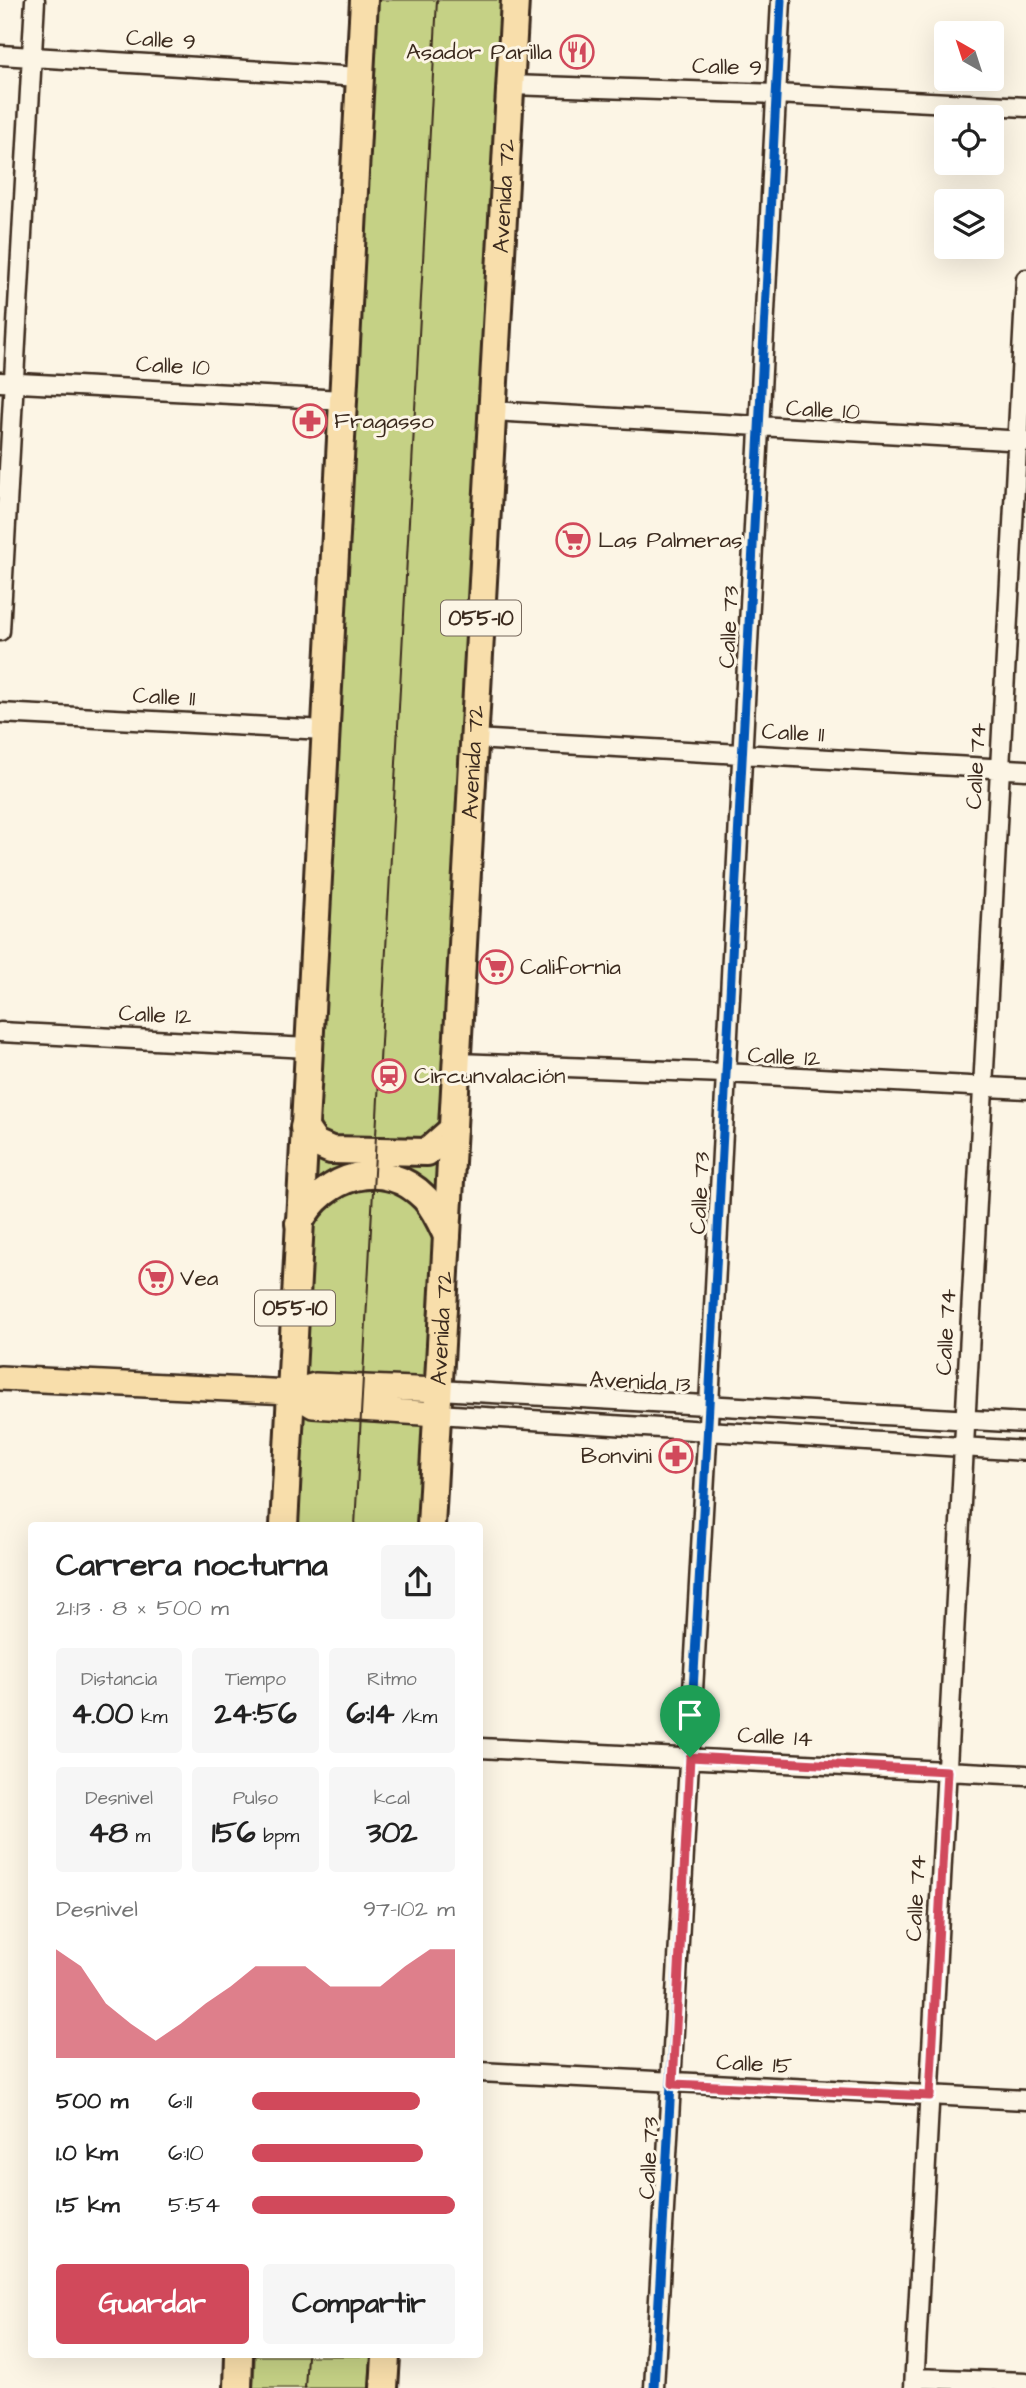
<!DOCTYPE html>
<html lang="es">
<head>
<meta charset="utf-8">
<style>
	body { margin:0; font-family:"Architects Daughter",sans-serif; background:#f6f6f6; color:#222; height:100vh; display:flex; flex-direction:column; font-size:26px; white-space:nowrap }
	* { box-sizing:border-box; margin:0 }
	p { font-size:23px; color:#767676 }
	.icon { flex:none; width:38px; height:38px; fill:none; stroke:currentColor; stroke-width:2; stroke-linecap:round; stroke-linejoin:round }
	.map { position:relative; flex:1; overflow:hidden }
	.sheet { position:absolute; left:28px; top:1522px; width:455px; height:836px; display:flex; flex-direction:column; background:#fff; border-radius:7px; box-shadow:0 7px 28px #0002 }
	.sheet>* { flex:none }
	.needle { width:46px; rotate:321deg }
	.tools { position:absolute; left:934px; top:21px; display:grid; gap:14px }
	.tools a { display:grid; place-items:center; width:70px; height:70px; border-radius:7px; background:#fff; box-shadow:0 7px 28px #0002; font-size:35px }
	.pin { position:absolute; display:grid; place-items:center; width:60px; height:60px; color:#fff; margin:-72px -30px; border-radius:50% 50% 50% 0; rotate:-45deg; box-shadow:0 0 7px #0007 }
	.pin .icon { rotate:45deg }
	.round { display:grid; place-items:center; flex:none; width:74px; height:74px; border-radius:7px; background:#f6f6f6 }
	.head { display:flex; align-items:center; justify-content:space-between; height:119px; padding:0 28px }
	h1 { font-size:32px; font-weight:700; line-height:52px }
	.stats { display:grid; grid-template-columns:repeat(3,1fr); gap:10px; height:119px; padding:7px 28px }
	.stats div { display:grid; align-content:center; border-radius:7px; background:#f6f6f6; text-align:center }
	.stats b { font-size:30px; font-weight:700 }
	.stats small { font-size:19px; font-weight:400 }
	.stats p { font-size:19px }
	.chart { height:196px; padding:14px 28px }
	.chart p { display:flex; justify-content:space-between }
	.chart svg { width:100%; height:126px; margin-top:7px; fill:#d1495b; opacity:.7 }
	.primary-button { display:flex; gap:14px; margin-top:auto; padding:14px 28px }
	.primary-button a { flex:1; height:80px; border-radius:7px; background:#d1495b; color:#fff; font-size:28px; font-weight:700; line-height:80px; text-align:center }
	.primary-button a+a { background:#f6f6f6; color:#222 }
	ul { padding:0 28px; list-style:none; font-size:23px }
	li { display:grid; grid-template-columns:112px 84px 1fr; align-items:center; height:52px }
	li i { height:18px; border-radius:9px; background:#d1495b }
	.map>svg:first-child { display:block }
	.green { fill:#c5d185; stroke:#807e52; stroke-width:2 }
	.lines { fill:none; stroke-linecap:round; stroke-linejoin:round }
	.minor-casing { stroke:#3b2a1e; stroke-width:23 }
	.major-casing { stroke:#3b2a1e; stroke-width:28 }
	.highway-casing { stroke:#3b2a1e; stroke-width:32 }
	.minor { stroke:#fcf5e5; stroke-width:18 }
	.major { stroke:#f8deab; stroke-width:23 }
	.highway { stroke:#f8deab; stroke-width:26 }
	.tram { stroke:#3b2a1e; stroke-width:2 }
	.cycleway-casing { stroke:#fcf5e5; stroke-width:13 }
	.cycleway { stroke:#0057b8; stroke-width:9 }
	.route-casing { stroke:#fff; stroke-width:14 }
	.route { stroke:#d1495b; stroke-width:9 }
	.labels { text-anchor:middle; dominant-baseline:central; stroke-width:6; stroke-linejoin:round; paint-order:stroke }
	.shield { fill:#fcf5e5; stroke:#75675a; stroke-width:2 }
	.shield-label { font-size:21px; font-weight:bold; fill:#3b2a1e }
	.street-label { font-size:23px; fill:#3b2a1e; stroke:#fcf5e5 }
	.poi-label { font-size:23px; fill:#3b2a1e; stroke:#fcf5e5; text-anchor:start }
</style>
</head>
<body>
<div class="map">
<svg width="1026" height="2388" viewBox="0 0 1026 2388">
	<rect width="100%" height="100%" fill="#fcf5e5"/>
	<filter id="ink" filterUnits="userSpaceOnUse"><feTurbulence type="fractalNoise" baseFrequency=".0143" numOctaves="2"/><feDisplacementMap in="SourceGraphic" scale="14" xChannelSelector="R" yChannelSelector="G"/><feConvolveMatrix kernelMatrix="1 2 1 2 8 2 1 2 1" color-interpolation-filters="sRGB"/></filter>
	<g filter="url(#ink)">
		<path class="green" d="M371 0H501L440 1133 427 1146 328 1143 315 1134Z
			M310 1149 440 1152 436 1199 355 1164 333 1170 310 1186Z
			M383 1184 414 1201 434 1235 427 1382 300 1376 309 1226 341 1189Z
			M297 1414 425 1420 419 1526H294Z
			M255 2356H371L369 2388H253Z"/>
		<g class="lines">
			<defs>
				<path id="minor" d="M0 55 360 77
					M510 85 776 94 1026 107
					M0 382 343 400
					M493 411 1026 441
					M0 631 35 0
					M0 713 325 730
					M474 739 1026 770
					M0 1032 308 1048
					M457 1063 725 1073 1026 1089
					M439 1390 1026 1423
					M437 1414 1026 1451
					M480 1748 1026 1775
					M480 2072 1026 2100
					M915 2378 1026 2382
					M654 2388 709 1405 781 0
					M914 2388 1026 279"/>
				<path id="major" d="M0 1378 290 1392 315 1385 439 1390
					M290 1392 313 1406 437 1414"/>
				<g id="highway">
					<path d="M304 1127 315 1143 331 1150 427 1152 453 1129"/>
					<path d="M299 1223C324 1175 384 1156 425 1198 435 1209 441 1223 447 1236"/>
					<path d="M284 1526 364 0"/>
					<path id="s1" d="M431 1526 515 0"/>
					<path d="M238 2388 239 2356"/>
					<path d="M384 2388 386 2356"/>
				</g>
			</defs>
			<use href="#minor" class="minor-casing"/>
			<use href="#major" class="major-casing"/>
			<use href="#highway" class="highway-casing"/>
			<use href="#minor" class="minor"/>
			<use href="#major" class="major"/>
			<use href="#highway" class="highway"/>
			<path class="tram" d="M355 1526 437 0
				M305 2388 307 2356"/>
			<defs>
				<path id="cycleway" d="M654 2388 709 1405 781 0"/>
			</defs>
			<use href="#cycleway" class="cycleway-casing"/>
			<use href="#cycleway" class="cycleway"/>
		</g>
	</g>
	<g class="lines" filter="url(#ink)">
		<defs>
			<path id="route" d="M690 1757 947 1771 930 2096 673 2084Z"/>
		</defs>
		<use href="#route" class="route-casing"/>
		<use href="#route" class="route"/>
	</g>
	<defs>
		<symbol id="restaurant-ring" viewBox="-11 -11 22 22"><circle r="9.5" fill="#fcf5e5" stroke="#d1495b" stroke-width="1.5"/><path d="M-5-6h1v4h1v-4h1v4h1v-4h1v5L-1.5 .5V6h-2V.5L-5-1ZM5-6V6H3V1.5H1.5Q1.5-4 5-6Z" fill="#d1495b"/></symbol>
		<symbol id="pharmacy-ring" viewBox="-11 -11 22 22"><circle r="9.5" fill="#fcf5e5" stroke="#d1495b" stroke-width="1.5"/><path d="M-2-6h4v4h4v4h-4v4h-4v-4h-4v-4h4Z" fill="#d1495b"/></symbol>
		<symbol id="supermarket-ring" viewBox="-11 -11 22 22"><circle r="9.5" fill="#fcf5e5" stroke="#d1495b" stroke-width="1.5"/><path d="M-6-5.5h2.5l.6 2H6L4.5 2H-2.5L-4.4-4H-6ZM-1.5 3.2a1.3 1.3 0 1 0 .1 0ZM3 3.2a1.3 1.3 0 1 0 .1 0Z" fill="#d1495b"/></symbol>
		<symbol id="station-ring" viewBox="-11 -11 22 22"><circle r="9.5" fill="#fcf5e5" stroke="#d1495b" stroke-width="1.5"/><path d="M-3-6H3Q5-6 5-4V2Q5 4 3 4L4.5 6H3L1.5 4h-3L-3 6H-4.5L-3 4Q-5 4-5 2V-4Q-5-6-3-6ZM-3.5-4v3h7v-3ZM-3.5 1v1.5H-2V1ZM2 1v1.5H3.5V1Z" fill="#d1495b"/></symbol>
	</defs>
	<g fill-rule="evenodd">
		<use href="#restaurant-ring" x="558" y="33" width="38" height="38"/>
		<use href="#pharmacy-ring" x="291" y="402" width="38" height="38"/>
		<use href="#supermarket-ring" x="554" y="521" width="38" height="38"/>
		<use href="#supermarket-ring" x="477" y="948" width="38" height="38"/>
		<use href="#station-ring" x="370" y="1057" width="38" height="38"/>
		<use href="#supermarket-ring" x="137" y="1259" width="38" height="38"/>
		<use href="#pharmacy-ring" x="657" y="1437" width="38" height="38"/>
	</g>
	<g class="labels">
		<g class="shield">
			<rect x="441" y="600.5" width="80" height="35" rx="5"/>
			<rect x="255" y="1290.5" width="80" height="35" rx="5"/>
		</g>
		<g class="shield-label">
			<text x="481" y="618">055-10</text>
			<text x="295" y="1308">055-10</text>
		</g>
		<g class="street-label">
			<text transform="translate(161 40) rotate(4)">Calle 9</text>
			<text transform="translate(727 67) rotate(2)">Calle 9</text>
			<text stroke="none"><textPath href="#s1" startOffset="1332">Avenida 72</textPath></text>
			<text transform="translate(173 366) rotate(3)">Calle 10</text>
			<text transform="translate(823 410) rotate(3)">Calle 10</text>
			<text transform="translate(729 627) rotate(-87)">Calle 73</text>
			<text transform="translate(164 697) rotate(3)">Calle 11</text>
			<text transform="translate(793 733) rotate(3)">Calle 11</text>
			<text stroke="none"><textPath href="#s1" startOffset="765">Avenida 72</textPath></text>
			<text transform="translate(976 766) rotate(-87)">Calle 74</text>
			<text transform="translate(155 1015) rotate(3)">Calle 12</text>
			<text transform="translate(784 1057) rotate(3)">Calle 12</text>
			<text transform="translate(700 1193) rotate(-87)">Calle 73</text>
			<text stroke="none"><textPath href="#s1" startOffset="198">Avenida 72</textPath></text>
			<text transform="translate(946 1332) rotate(-87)">Calle 74</text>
			<text transform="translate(640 1382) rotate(3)">Avenida 13</text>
			<text transform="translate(775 1737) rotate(3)">Calle 14</text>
			<text transform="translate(916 1898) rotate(-87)">Calle 74</text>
			<text transform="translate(754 2064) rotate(3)">Calle 15</text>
			<text transform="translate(649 2158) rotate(-87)">Calle 73</text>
		</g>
		<g class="poi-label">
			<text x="552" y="52" text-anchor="end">Asador Parilla</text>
			<text x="334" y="421">Fragasso</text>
			<text x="598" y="540">Las Palmeras</text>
			<text x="520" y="967">California</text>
			<text x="414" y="1076">Circunvalación</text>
			<text x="180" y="1278">Vea</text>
			<text x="652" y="1456" text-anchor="end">Bonvini</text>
		</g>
	</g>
</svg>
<div class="tools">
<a><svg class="needle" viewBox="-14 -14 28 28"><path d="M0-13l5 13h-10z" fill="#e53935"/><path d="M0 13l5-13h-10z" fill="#767676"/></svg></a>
<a><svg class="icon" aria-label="locate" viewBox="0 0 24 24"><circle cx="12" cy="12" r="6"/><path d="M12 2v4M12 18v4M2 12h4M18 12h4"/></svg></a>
<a><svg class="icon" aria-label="layers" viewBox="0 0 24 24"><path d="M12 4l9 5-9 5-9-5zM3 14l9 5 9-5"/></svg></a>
</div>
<div class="pin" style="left:690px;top:1757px;background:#1e9e55"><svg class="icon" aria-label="arrive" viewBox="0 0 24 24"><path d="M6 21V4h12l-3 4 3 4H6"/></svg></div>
<section class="sheet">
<div class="head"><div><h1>Carrera nocturna</h1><p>21:13 · 8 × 500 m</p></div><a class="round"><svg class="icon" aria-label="share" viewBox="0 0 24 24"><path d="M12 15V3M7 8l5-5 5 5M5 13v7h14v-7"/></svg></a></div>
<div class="stats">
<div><p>Distancia</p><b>4.00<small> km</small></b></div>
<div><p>Tiempo</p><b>24:56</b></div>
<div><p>Ritmo</p><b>6:14<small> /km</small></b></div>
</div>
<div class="stats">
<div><p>Desnivel</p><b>48<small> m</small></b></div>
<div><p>Pulso</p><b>156<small> bpm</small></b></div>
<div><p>kcal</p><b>302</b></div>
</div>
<div class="chart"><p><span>Desnivel</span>97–102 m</p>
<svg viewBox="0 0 160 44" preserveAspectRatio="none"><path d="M0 44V6L10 12L20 25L30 32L40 38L50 32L60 25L70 19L80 12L90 12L100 12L110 19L120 19L130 19L140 12L150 6L160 6V44z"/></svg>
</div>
<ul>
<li><b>500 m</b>6:11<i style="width:83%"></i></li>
<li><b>1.0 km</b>6:10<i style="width:84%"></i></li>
<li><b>1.5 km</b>5:54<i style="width:100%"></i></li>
</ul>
<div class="primary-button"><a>Guardar</a><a>Compartir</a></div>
</section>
</div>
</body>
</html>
